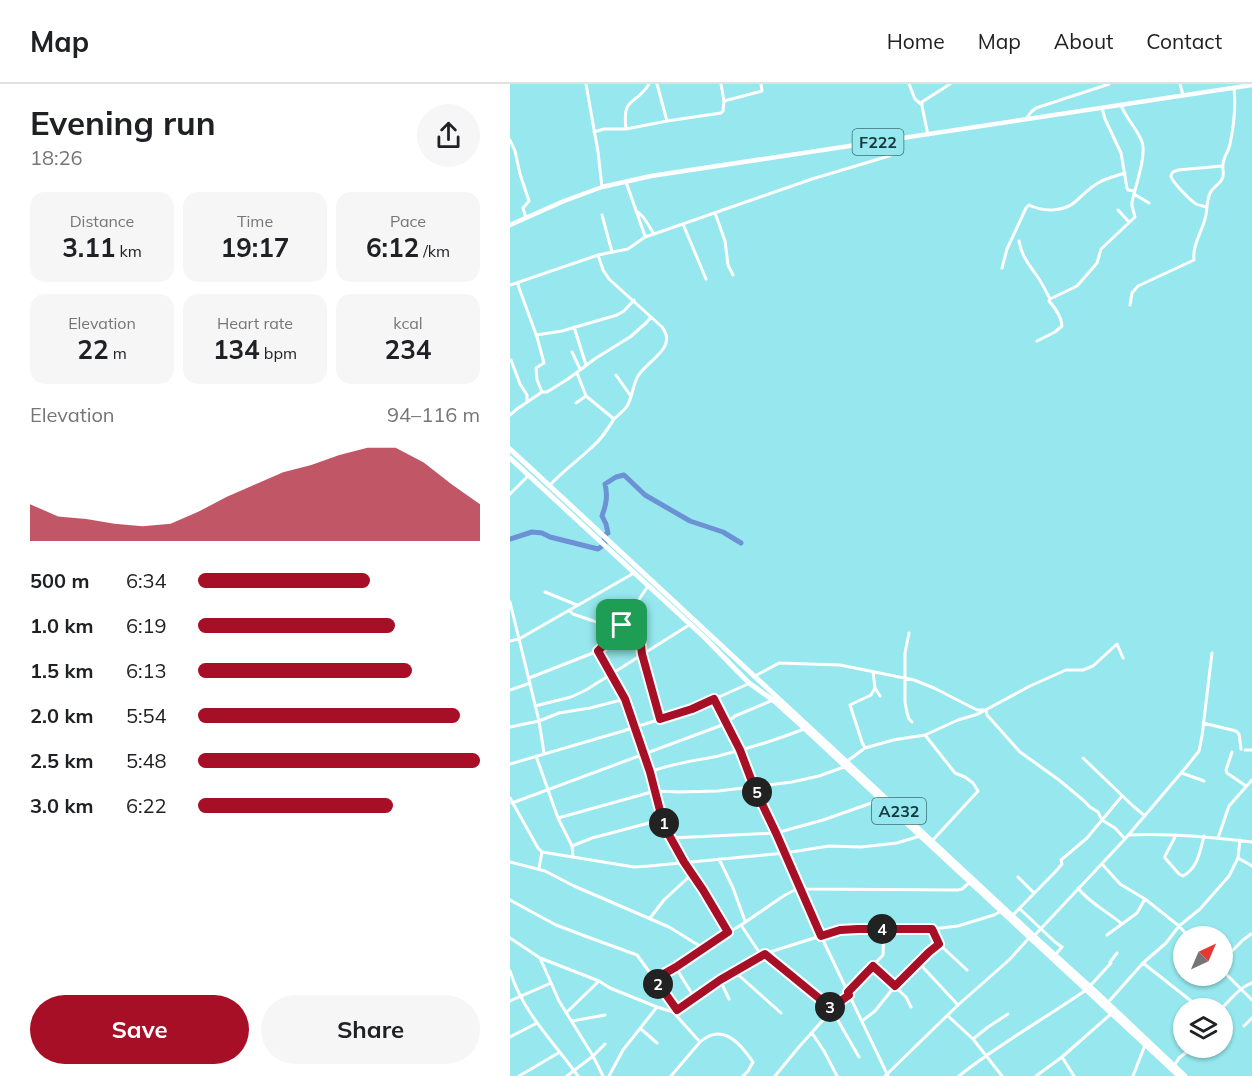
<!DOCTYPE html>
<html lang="en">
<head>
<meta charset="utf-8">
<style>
	body { margin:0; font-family:Mulish,sans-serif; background:#f6f6f6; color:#202124; height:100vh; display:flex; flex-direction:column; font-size:22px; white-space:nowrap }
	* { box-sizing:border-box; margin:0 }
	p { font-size:20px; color:#757577 }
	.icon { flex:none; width:33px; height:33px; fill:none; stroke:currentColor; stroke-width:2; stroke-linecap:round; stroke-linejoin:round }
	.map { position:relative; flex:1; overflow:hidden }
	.panel { display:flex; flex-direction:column; background:#fff; width:510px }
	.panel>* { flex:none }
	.needle { width:39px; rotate:44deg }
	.tools { position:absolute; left:663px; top:842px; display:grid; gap:12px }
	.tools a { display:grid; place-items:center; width:60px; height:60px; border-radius:50%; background:#fff; box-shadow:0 2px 4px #0004; font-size:30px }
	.pin { position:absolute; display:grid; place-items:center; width:51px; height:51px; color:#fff; margin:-26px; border-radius:12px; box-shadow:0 3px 9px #0006 }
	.km { position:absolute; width:30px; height:30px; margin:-15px; border-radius:50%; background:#222; color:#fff; font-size:16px; line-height:30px; text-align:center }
	.round { display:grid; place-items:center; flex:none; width:63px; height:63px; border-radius:32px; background:#f6f6f6 }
	.head { display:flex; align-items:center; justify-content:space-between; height:102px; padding:0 30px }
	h1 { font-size:33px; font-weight:700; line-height:45px }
	.metrics { display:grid; grid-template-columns:repeat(3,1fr); gap:9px; height:102px; padding:6px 30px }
	.metrics div { display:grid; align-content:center; border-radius:15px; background:#f6f6f6; text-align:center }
	.metrics b { font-size:26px; font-weight:700 }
	.metrics small { font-size:16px; font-weight:400 }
	.metrics p { font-size:16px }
	.chart { height:168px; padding:12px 30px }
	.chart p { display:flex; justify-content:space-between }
	.chart svg { width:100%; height:108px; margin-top:6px; fill:#a70f27; opacity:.7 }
	.primary-button { display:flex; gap:12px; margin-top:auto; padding:12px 30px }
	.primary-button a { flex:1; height:69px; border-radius:36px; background:#a70f27; color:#fff; font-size:24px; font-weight:700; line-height:69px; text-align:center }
	.primary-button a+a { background:#f6f6f6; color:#202124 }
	ul { padding:0 30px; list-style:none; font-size:20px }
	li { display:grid; grid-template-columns:96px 72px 1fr; align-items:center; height:45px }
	li i { height:15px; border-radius:8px; background:#a70f27 }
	header { display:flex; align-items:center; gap:36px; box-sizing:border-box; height:84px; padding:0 30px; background:#fff; border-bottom:2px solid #e0e0e0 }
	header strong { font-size:28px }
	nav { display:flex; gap:33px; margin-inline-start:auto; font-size:21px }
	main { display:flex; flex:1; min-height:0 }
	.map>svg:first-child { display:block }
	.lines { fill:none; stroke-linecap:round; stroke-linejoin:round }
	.river { stroke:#6c91d5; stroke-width:5 }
	.minor { stroke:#fff; stroke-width:3 }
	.major { stroke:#fff; stroke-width:4.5 }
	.highway { stroke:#fff; stroke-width:5 }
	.route-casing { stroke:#fff; stroke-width:12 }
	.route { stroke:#a70f27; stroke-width:8 }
	.labels { text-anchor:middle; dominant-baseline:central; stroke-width:4.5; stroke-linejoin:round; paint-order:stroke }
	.shield { fill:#96e8ee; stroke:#3c6e71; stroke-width:1.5 }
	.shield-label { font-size:16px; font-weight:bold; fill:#16393c }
</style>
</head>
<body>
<header>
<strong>Map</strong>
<nav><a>Home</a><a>Map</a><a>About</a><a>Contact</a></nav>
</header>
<main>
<section class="panel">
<div class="head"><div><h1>Evening run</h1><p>18:26</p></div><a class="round"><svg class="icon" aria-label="share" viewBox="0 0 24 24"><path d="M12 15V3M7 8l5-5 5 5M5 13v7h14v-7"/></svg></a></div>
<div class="metrics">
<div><p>Distance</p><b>3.11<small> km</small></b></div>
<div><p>Time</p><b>19:17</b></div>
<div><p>Pace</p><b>6:12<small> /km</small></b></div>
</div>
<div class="metrics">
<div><p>Elevation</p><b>22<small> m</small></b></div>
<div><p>Heart rate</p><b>134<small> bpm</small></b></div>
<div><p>kcal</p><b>234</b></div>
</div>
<div class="chart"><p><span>Elevation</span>94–116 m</p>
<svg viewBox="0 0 160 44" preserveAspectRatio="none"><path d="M0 44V29L10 34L20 35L30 37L40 38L50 37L60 32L70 26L80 21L90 16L100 13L110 9L120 6L130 6L140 12L150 21L160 29V44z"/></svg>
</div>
<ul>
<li><b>500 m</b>6:34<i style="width:61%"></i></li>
<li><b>1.0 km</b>6:19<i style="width:70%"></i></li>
<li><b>1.5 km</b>6:13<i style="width:76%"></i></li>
<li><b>2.0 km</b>5:54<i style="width:93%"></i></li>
<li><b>2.5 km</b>5:48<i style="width:100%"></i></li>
<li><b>3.0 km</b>6:22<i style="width:69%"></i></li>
</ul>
<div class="primary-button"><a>Save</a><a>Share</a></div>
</section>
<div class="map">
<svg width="742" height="992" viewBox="0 0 742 992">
	<rect width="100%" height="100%" fill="#96e8ee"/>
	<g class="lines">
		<path class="river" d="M0 455 22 448 32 449 40 453 88 465 95 460 94 451 98 449 96 440 92 432C96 421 98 412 95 400L106 393 114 391 135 411 180 437 213 448 231 459"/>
		<path class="minor" d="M76 0 88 68 92 103
			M147 0 157 37
			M399 0 405 15 412 21
			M670 0 673 11
			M214 17 252 7 251 0
			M592 24 595 35 611 69 617 104 618 106 624 107
			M516 35 521 28 526 24 599 0
			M116 45C112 11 125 23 139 0
			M84 48 94 45H116L157 37 211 29 213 27 214 17 211 0
			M418 51 412 22V18L440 0
			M0 56 5 67 10 90 19 117 13 124 16 134
			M116 98 135 152
			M624 110 639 119
			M696 123C693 122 688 121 686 120 681 117 661 97 661 92 661 91 662 89 663 88L668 86 712 82
			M608 126 619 138
			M128 128 134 134 144 150
			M205 129 215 157 218 181 223 191
			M92 131 102 168
			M173 140 196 195
			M509 157C512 173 518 179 527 192 532 199 536 207 540 215
			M492 184 497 165 516 124 519 121C533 128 553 128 565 118 573 111 579 104 588 99 596 94 606 92 615 89
			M8 199 9 204 27 253 34 279 26 284 27 296 32 308
			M0 201 88 171 118 165 135 153 144 150 302 95 379 72 387 68 388 55
			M620 221 622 209 628 202 684 176C682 161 693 146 696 131 697 124 697 116 700 109 703 103 710 100 712 95 715 90 712 86 713 81 713 73 719 67 720 60 724 41 726 23 724 4
			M64 243 76 281
			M26 251 52 247 107 231 114 227 124 216
			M527 257 545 248 552 242C551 232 546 225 539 217L540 215 567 202 587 179 591 165 625 133 622 122V118C625 104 637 70 632 58 627 44 616 35 611 21
			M62 268 70 285
			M1 276 10 300 17 311V317
			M67 289 76 312 104 335
			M106 291 120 311
			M66 319 76 312
			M0 331 7 325 32 308H37L58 295 86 274 120 253 136 239 141 233
			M39 402C52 388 67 377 81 364 91 356 97 346 104 335 108 331 114 327 117 322 122 315 123 300 128 292 138 276 168 264 152 243L99 195 93 186 88 171
			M0 410 19 391
			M35 508 67 521
			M0 518 29 637 34 669
			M59 526 63 530 107 545
			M112 541 130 553 132 570 149 635
			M399 549 395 569V618L397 629 399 635 402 638
			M0 557 9 555 124 489
			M88 567 115 615 140 688 155 742 174 778 193 806 218 848
			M363 588 365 604 370 612
			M245 592 269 579 330 581 404 596 424 604 467 626H474
			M19 594 88 567 100 555 112 541 138 502
			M0 606 20 599
			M204 615 229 666 244 703 266 749 311 852 378 992
			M25 622 61 613 76 606 179 541
			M476 626 477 631 510 668 549 696 573 716 580 723 588 728 592 736 605 744 615 755 524 852
			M693 639 726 647 729 650 731 665
			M0 643 29 637 49 629 80 624 115 615
			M415 651 445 689 455 693 463 699 468 707 422 757
			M355 664 352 658 340 621 361 611 365 604
			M735 666H742
			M722 668 716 686 717 689 736 702
			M26 672 48 734 62 762 63 773
			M573 674 623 722 635 732
			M336 678 355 664 383 656 415 651 448 636 468 630 520 602 556 586H573L583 582 607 560 613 574
			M0 680 113 647 182 625 238 600
			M140 688C162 679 185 677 208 672 237 665 266 656 294 645
			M672 689 694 697
			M0 714 28 764 32 768 124 783 139 782 275 769 319 762 351 763 387 759 410 752
			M2 719 215 640 225 632 263 616
			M48 734 145 707 169 708 208 707 282 698 309 692 334 683
			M619 751C660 749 701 753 742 758
			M666 751 655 772V774L669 790 673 792C688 784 690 767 694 752
			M161 754 266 749 313 736 370 716
			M708 754 719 722 742 696
			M615 755 677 682 689 667 692 652 702 569
			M62 762 82 754 154 735
			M728 774 742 782
			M209 775 223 804 235 837
			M0 778 35 787 64 802 159 843 193 864
			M592 780 610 800 635 815 669 842 678 852
			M29 784 32 768
			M508 793 524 809
			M568 804C579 819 597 827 612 840
			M0 816 46 841 75 852 127 871 167 926
			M510 825 545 858 552 863 545 871
			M502 832 547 786 552 780 551 776 577 754 612 712
			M140 834 154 816 182 790
			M231 841 251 871
			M422 845 429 860 457 886
			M597 851 627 829 635 815
			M0 854 30 874 89 897 100 904 147 923 163 928 210 896 251 871 282 861 330 846 422 845 448 842 484 831 491 827
			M255 870 321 924
			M30 874 49 917 83 972 93 992
			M712 877 733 856 741 850
			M600 878 607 869
			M409 879 429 860
			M633 879 690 924
			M363 882 396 913 401 923
			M166 884 184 913
			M712 886 742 916
			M0 887C13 929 43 957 68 992
			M224 887 271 929
			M145 895 166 883 193 864 231 841 275 811 289 804 296 805 448 806 452 805 460 798
			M210 896 219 915
			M580 902 601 879
			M337 908 373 871 374 845
			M0 917 41 899
			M598 918 601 915 633 879 656 859 669 842 690 825 719 792 728 774 730 756
			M712 924C722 914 729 904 742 899
			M322 926 349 973
			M56 929 89 897
			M438 932 463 955 492 992
			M62 937 95 931
			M352 937 365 927 385 902 409 879 448 921
			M734 942 742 934
			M131 945 147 959
			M302 949 314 967 327 992
			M0 953 27 939
			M463 955 478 943 498 930
			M190 958C212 938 230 959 243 978L238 987 233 992
			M552 973 564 992
			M664 982 669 974 683 963
			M9 992 50 968
			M57 992 83 972 95 960
			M99 992 113 966 147 923
			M161 992 190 958 163 928
			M265 992 288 964 322 926 321 924 339 911
			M375 992 448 921 499 876 519 854
			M449 992C489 960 534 935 576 906
			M526 992 552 973 602 929
			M623 992 635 961"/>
		<path class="major" d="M0 141 54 117 92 103 141 92 742 1"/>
		<path class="highway" d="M0 365 524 852 585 907 675 992
			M0 374 195 554 239 599 263 616 295 645 669 992"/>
	</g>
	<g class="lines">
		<defs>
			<path id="route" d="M112 541 130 553 132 570 150 635 182 625 204 615 230 666 244 703 266 749 311 852 330 846 348 845H422L429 860 419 868 385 902 363 882 338 908 339 911 321 924 255 870 210 896 167 926 145 895 166 883 218 848 193 806 174 778 154 742 140 688 115 615 88 567 100 555 107 545Z"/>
		</defs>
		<use href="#route" class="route-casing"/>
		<use href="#route" class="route"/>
	</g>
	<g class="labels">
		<g class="shield">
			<rect x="342.5" y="45" width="51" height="26" rx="4.5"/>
			<rect x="362" y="714" width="54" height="26" rx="4.5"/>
		</g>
		<g class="shield-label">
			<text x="368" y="58">F222</text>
			<text x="389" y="727">A232</text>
		</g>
	</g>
</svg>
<div class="tools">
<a><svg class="needle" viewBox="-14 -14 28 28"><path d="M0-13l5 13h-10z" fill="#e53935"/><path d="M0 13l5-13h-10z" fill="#757577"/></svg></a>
<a><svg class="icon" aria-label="layers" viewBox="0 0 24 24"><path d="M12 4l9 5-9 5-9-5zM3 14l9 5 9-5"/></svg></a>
</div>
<div class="pin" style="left:112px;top:541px;background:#1e9e55"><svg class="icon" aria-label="arrive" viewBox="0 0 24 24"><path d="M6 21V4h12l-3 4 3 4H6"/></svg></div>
<b class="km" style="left:154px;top:739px">1</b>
<b class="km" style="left:148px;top:900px">2</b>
<b class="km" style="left:320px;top:923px">3</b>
<b class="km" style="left:372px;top:845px">4</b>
<b class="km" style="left:247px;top:708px">5</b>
</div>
</main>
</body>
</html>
